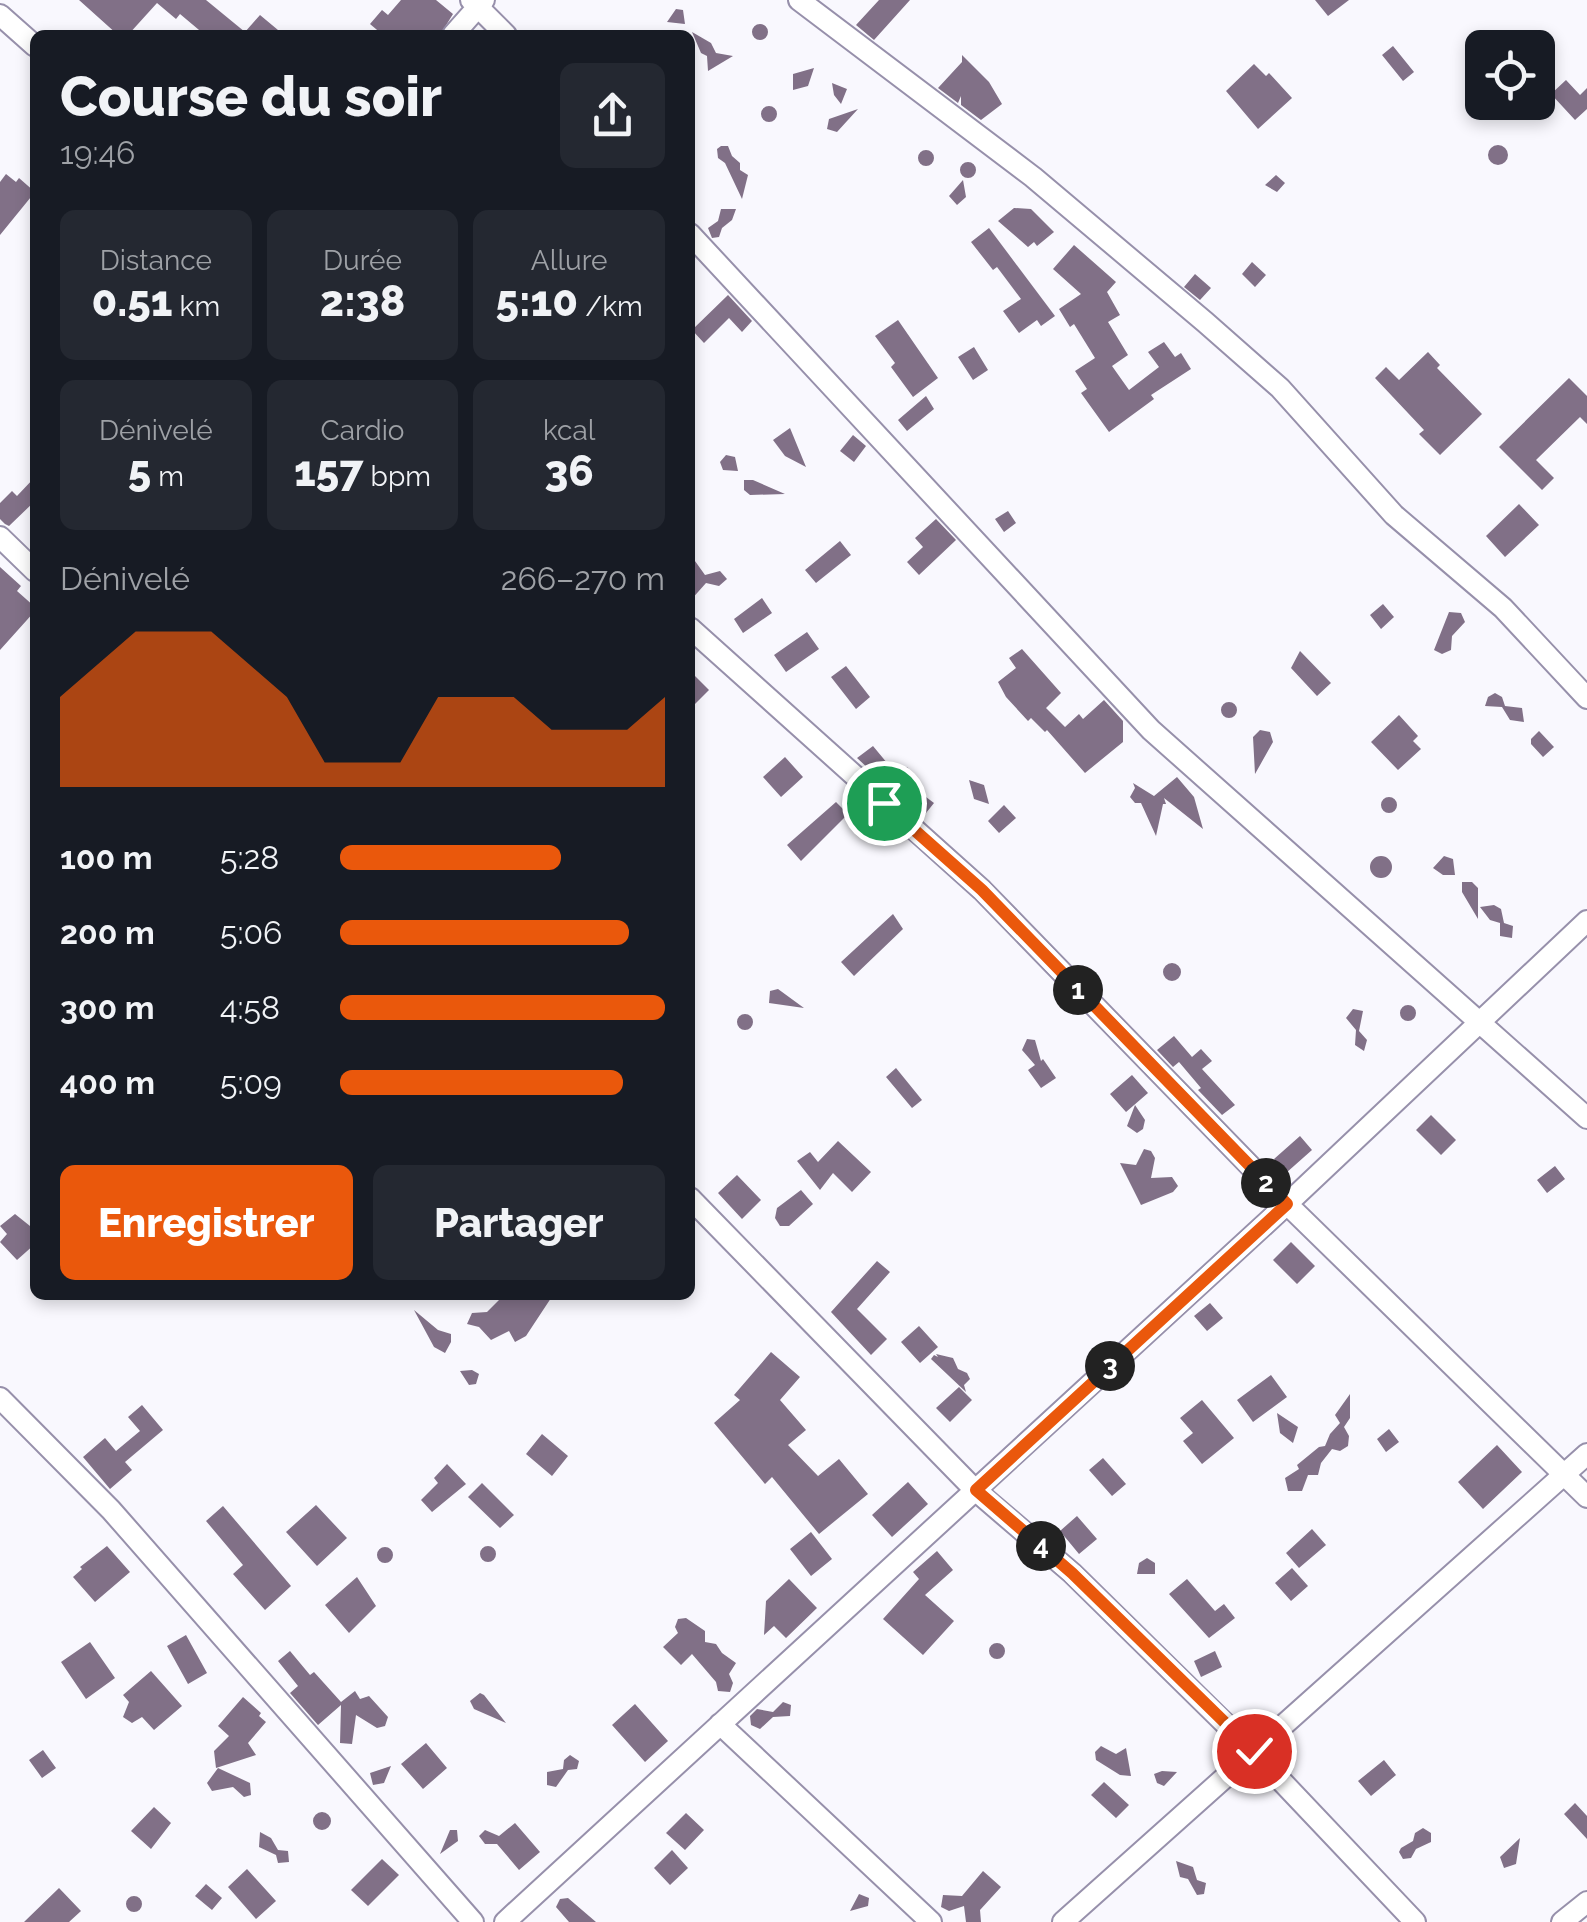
<!DOCTYPE html>
<html lang="fr">
<head>
<meta charset="utf-8">
<style>
	body { margin:0; font-family:Raleway,sans-serif; background:#242831; color:#f1f3f6; height:100vh; display:flex; flex-direction:column; font-size:38px; white-space:nowrap }
	* { box-sizing:border-box; margin:0 }
	p { font-size:32px; color:#9ea1a6 }
	.icon { flex:none; width:55px; height:55px; fill:none; stroke:currentColor; stroke-width:2; stroke-linecap:round; stroke-linejoin:round }
	.map { position:relative; flex:1; overflow:hidden }
	.drawer { position:absolute; left:30px; top:30px; width:665px; height:1270px; display:flex; flex-direction:column; background:#171b24; border-radius:15px; box-shadow:0 5px 15px #0003 }
	.drawer>* { flex:none }
	.tools { position:absolute; left:1465px; top:30px; display:grid; gap:20px }
	.tools a { display:grid; place-items:center; width:90px; height:90px; border-radius:15px; background:#171b24; box-shadow:0 5px 15px #0003; font-size:50px }
	.pin { position:absolute; display:grid; place-items:center; width:85px; height:85px; color:#fff; margin:-42px; border:5px solid #fff; border-radius:50%; box-shadow:0 2px 10px #0007 }
	.km { position:absolute; width:50px; height:50px; margin:-25px; border-radius:50%; background:#222; color:#fff; font-size:28px; line-height:50px; text-align:center }
	.round { display:grid; place-items:center; flex:none; width:105px; height:105px; border-radius:15px; background:#242831 }
	.summary { display:flex; align-items:center; justify-content:space-between; height:170px; padding:0 30px }
	h1 { font-size:55px; font-weight:800; line-height:75px }
	.stats { display:grid; grid-template-columns:repeat(3,1fr); gap:15px; height:170px; padding:10px 30px }
	.stats div { display:grid; align-content:center; border-radius:15px; background:#242831; text-align:center }
	.stats b { font-size:42px; font-weight:800 }
	.stats small { font-size:28px; font-weight:400 }
	.stats p { font-size:28px }
	.chart { height:280px; padding:20px 30px }
	.chart p { display:flex; justify-content:space-between }
	.chart svg { width:100%; height:180px; margin-top:10px; fill:#ea580c; opacity:.7 }
	.action { display:flex; gap:20px; margin-top:auto; padding:20px 30px }
	.action a { flex:1; height:115px; border-radius:15px; background:#ea580c; color:#fff; font-size:40px; font-weight:800; line-height:115px; text-align:center }
	.action a+a { background:#242831; color:#f1f3f6 }
	ul { padding:0 30px; list-style:none; font-size:32px }
	li { display:grid; grid-template-columns:160px 120px 1fr; align-items:center; height:75px }
	li i { height:25px; border-radius:12px; background:#ea580c }
	.map>svg:first-child { display:block }
	.building { fill:#817087 }
	.lines { fill:none; stroke-linecap:round; stroke-linejoin:round }
	.minor-casing { stroke:#9790ab; stroke-width:24 }
	.minor { stroke:#fff; stroke-width:20 }
	.route-casing { stroke:#fff; stroke-width:20 }
	.route { stroke:#ea580c; stroke-width:12 }
</style>
</head>
<body>
<div class="map">
<svg width="1587" height="1922" viewBox="0 0 1587 1922">
	<rect width="100%" height="100%" fill="#f9f8fe"/>
	<path class="building" d="M79 0H206L245 32 260 15 284 35H205L180 14 176 19 157 3 128 35H118Z
		M401 0H436L453 14 440 35H383L370 24 382 10 388 15Z
		M879 0H910L874 40 856 25Z
		M1315 0H1349L1328 16Z
		M676 9 683 10 685 24 667 22Z
		M752 32a8 8 0 1 1 16 0a8 8 0 1 1-16 0Z
		M692 32 711 43 716 53 733 56 708 71 707 56 701 53Z
		M1393 46 1414 72 1403 81 1382 55Z
		M962 55 989 82 1002 104 981 120 961 105V96L958 103 938 88 962 62Z
		M1254 64 1266 76 1269 73 1292 98 1258 129 1226 91Z
		M814 68 808 86 793 90V74Z
		M1566 80 1580 95 1587 88V109L1575 120 1551 94Z
		M832 83 847 89 841 104 834 95Z
		M761 114a8 8 0 1 1 16 0a8 8 0 1 1-16 0Z
		M858 109 837 132 827 129 829 119Z
		M1488 155a10 10 0 1 1 20 0a10 10 0 1 1-20 0Z
		M721 146H728L732 156 740 163V170L748 175 742 199 725 163 718 158 717 149Z
		M918 158a8 8 0 1 1 16 0a8 8 0 1 1-16 0Z
		M960 170a8 8 0 1 1 16 0a8 8 0 1 1-16 0Z
		M6 174 16 182 19 178 35 192 0 235V182Z
		M1276 175 1285 183 1277 192 1265 185Z
		M963 180 966 197 957 205 949 196Z
		M1014 208 1031 209 1054 232 1037 246 1034 242 1028 247 998 221Z
		M721 209H736L732 220 722 228 719 237 712 238 708 228 718 221Z
		M989 228 1055 316 1041 326 1037 320 1019 333 1003 311 1021 299 997 267 993 270 971 242Z
		M1074 245 1116 282 1107 292 1120 315 1108 322 1128 355 1112 366 1129 390 1159 367 1148 352 1164 342 1175 357 1181 353 1191 369 1151 395 1154 399 1109 432 1081 393 1087 389 1075 371 1095 358 1074 324 1070 327 1059 309 1081 294 1053 269Z
		M1252 262 1266 275 1255 287 1242 274Z
		M1195 274 1211 288 1200 300 1184 287Z
		M728 295 752 321 742 332 729 318 704 343 692 330Z
		M898 320 938 378 913 397 891 367 895 363 875 336Z
		M974 347 988 370 973 380 958 357Z
		M1428 352 1440 365 1437 368 1482 414 1440 455 1419 434 1424 430 1375 378 1386 367 1399 380Z
		M1569 378 1587 396V424L1580 417 1536 460 1554 478 1542 490 1499 447Z
		M926 396 934 409 907 431 898 420Z
		M790 428 806 467 785 456 773 440Z
		M853 435 866 446 854 462 840 451Z
		M726 455 735 457 738 471 723 470 720 462Z
		M35 477V501L9 526 5 524 0 519V503L12 491 17 496Z
		M744 480H753L785 494 750 495 744 490Z
		M1519 504 1539 525 1505 557 1486 536Z
		M1008 511 1016 523 1004 532 995 519Z
		M936 519 956 540 919 575 907 562 923 547 915 538Z
		M840 541 851 555 816 583 805 570Z
		M690 554 705 575 720 571 727 579 719 586 706 583 690 601Z
		M0 567 21 586 17 591 35 607V611L0 650Z
		M762 598 772 613 743 633 734 619Z
		M1383 604 1394 617 1381 629 1370 615Z
		M1449 612 1461 613 1465 622 1452 636 1451 650 1442 654 1434 650Z
		M807 632 819 649 786 672 774 655Z
		M1022 649 1061 693 1046 708 1065 727 1079 714 1083 719 1104 700 1123 721V742L1085 773 1047 730 1045 732 1031 718 1028 721 1006 697 998 682 1016 668 1009 658Z
		M1300 651 1331 683 1317 696 1291 668Z
		M846 666 870 697 856 709 831 677Z
		M690 671 709 690 690 709Z
		M1495 693 1502 697 1505 706 1522 708 1524 722 1510 720 1502 707 1485 706 1488 697Z
		M1221 710a8 8 0 1 1 16 0a8 8 0 1 1-16 0Z
		M1399 715 1418 736 1413 741 1421 749 1398 770 1371 742Z
		M1260 730 1270 732 1273 742 1255 774 1253 737Z
		M1539 731 1554 747 1543 757 1531 744V739Z
		M873 746 897 775 907 767 923 787 918 791 934 803 922 818 857 758Z
		M785 757 803 777 781 797 763 777Z
		M1177 777 1194 797 1203 829 1164 798 1166 804H1163L1156 836 1141 803H1135L1130 797 1135 788 1133 783 1154 796Z
		M969 780 984 785 989 804 974 799Z
		M1381 805a8 8 0 1 1 16 0a8 8 0 1 1-16 0Z
		M836 802 848 814 801 861 787 845Z
		M1004 805 1016 818 999 833 988 821Z
		M1444 856 1453 859 1455 875H1443L1433 868Z
		M1370 867a11 11 0 1 1 22 0a11 11 0 1 1-22 0Z
		M1462 882H1472L1478 888V919L1462 892Z
		M1494 905 1501 909 1504 923 1513 926 1512 938 1500 936V923L1490 920 1480 907Z
		M893 914 903 929 854 976 841 962Z
		M1163 972a9 9 0 1 1 18 0a9 9 0 1 1-18 0Z
		M778 989 804 1008 769 1003 770 991Z
		M1400 1013a8 8 0 1 1 16 0a8 8 0 1 1-16 0Z
		M1353 1009 1363 1011 1359 1031 1367 1040 1364 1051 1355 1045 1356 1030 1346 1018Z
		M737 1022a8 8 0 1 1 16 0a8 8 0 1 1-16 0Z
		M1174 1036 1192 1057 1201 1049 1212 1061 1202 1069 1235 1105 1222 1115 1198 1090 1201 1088 1179 1062 1173 1067 1157 1050Z
		M1027 1039 1035 1040 1041 1061 1043 1059 1056 1078 1041 1088 1028 1070 1035 1065 1022 1050Z
		M896 1068 922 1100 912 1108 886 1077Z
		M1132 1075 1148 1093 1126 1112 1110 1094Z
		M1135 1105 1145 1120 1143 1129 1137 1133 1127 1126Z
		M1431 1115 1456 1140 1441 1155 1416 1130Z
		M1300 1136 1312 1150 1286 1173 1274 1159Z
		M838 1141 871 1172 852 1192 833 1173 820 1190 797 1161 810 1152 818 1162Z
		M1144 1149 1151 1151 1155 1158 1151 1178 1172 1177 1178 1186 1173 1192 1141 1205 1120 1163 1136 1165Z
		M1555 1166 1565 1179 1547 1193 1537 1180Z
		M737 1175 761 1200 742 1219 718 1193Z
		M801 1190 813 1204 789 1226H780L775 1218 777 1208Z
		M15 1214 35 1230V1244L17 1260 0 1242 7 1234 0 1226Z
		M1291 1242 1315 1266 1297 1284 1273 1260Z
		M877 1261 890 1272 857 1309 887 1339 871 1355 831 1312Z
		M504 1295H553L526 1336 515 1342 509 1331 491 1340 479 1327 467 1324 472 1313 487 1312Z
		M1210 1303 1223 1318 1207 1331 1194 1316Z
		M414 1310 438 1330 451 1334V1342L445 1353 434 1347Z
		M919 1326 938 1347 920 1363 901 1342Z
		M771 1352 800 1377 780 1400 806 1430 788 1445 818 1476 839 1459 868 1494 819 1534 772 1477 765 1484 714 1423 740 1400 734 1395Z
		M936 1354 953 1358 958 1369 967 1373 970 1379 964 1385 966 1392 931 1359 934 1355 938 1357Z
		M472 1370 479 1374 476 1384 469 1385 460 1371Z
		M1271 1375 1287 1397 1253 1422 1237 1400Z
		M959 1387 972 1400 950 1422 936 1408Z
		M1350 1394V1418L1344 1427 1349 1436 1348 1446 1340 1451 1332 1449 1321 1463 1318 1475H1308L1302 1491H1288L1285 1478 1299 1469 1297 1465 1319 1447 1325 1446 1330 1434 1340 1423 1335 1415Z
		M1202 1400 1234 1438 1202 1464 1183 1441 1193 1433 1180 1418Z
		M142 1405 163 1430 125 1462 132 1470 110 1489 83 1457 105 1438 116 1451 140 1431 128 1417Z
		M1277 1413 1298 1427 1293 1443 1280 1433Z
		M1389 1429 1399 1442 1386 1452 1377 1439Z
		M542 1434 568 1456 552 1476 526 1454Z
		M1497 1445 1522 1472 1483 1509 1458 1482Z
		M1103 1458 1126 1484 1112 1496 1089 1470Z
		M447 1464 466 1484 432 1512 421 1500 438 1483 434 1478Z
		M908 1482 928 1504 892 1537 872 1515Z
		M482 1483 514 1515 500 1528 468 1497Z
		M316 1505 347 1538 317 1566 286 1532Z
		M223 1506 291 1586 265 1610 233 1574 243 1565 206 1521Z
		M1077 1516 1097 1539 1079 1554 1060 1531Z
		M1312 1529 1326 1545 1299 1568 1286 1553Z
		M811 1532 832 1559 811 1576 790 1549Z
		M107 1546 130 1572 95 1602 73 1577 82 1569 80 1567Z
		M480 1554a8 8 0 1 1 16 0a8 8 0 1 1-16 0Z
		M377 1555a8 8 0 1 1 16 0a8 8 0 1 1-16 0Z
		M937 1551 953 1570 925 1595 954 1621 923 1655 883 1619 919 1579 913 1572Z
		M1147 1558 1155 1563V1574H1137L1139 1563Z
		M1292 1568 1308 1586 1291 1601 1275 1583Z
		M357 1577 376 1606 349 1633 325 1605Z
		M789 1579 817 1608 786 1638 774 1626 764 1635 766 1601Z
		M1187 1579 1215 1611 1224 1604 1235 1618 1209 1638 1169 1594Z
		M686 1618 705 1631V1642L716 1644 722 1653 736 1663 729 1674 733 1683 730 1692 718 1691 716 1682 692 1654 681 1665 663 1647 678 1633 675 1627 678 1619Z
		M186 1635 207 1673 188 1684 167 1646Z
		M90 1642 115 1678 86 1699 61 1662Z
		M989 1651a8 8 0 1 1 16 0a8 8 0 1 1-16 0Z
		M290 1651 310 1675 314 1672 341 1702 355 1691 360 1699 369 1696 388 1717 385 1726 377 1728 356 1715 352 1744 340 1743 341 1705 318 1725 290 1693 298 1686 278 1661Z
		M1215 1651 1222 1667 1201 1677 1194 1661Z
		M151 1671 182 1706 154 1730 142 1717 132 1723 123 1717 129 1702 123 1695Z
		M480 1693 484 1695 506 1723 474 1709 470 1701Z
		M243 1697 261 1713 259 1716 266 1722 248 1743 256 1755 216 1768 214 1751 229 1736 218 1726Z
		M783 1702 791 1705 790 1716 773 1717 760 1729 751 1725 750 1716 757 1709 773 1712Z
		M635 1704 668 1741 645 1762 612 1725Z
		M426 1743 447 1768 423 1789 401 1764Z
		M1101 1746 1116 1754 1126 1748 1131 1776 1120 1775 1096 1760 1095 1752Z
		M43 1750 56 1768 42 1778 29 1760Z
		M570 1755 579 1761 577 1769 568 1770 556 1787 547 1785V1772L563 1769 564 1760Z
		M1384 1760 1396 1775 1371 1796 1358 1781Z
		M391 1766 384 1783 373 1785 370 1773Z
		M218 1768 250 1783 251 1795 244 1797 233 1787 212 1791 207 1783Z
		M1162 1771 1177 1772 1164 1786 1157 1783 1154 1774Z
		M1104 1782 1129 1805 1116 1818 1091 1795Z
		M1575 1803 1587 1816V1839L1564 1814Z
		M154 1807 171 1823 151 1849 131 1831Z
		M313 1821a9 9 0 1 1 18 0a9 9 0 1 1-18 0Z
		M686 1813 704 1830 685 1850 666 1833Z
		M515 1823 540 1852 519 1870 497 1844H485L479 1836 485 1830 499 1836Z
		M1423 1828 1431 1833V1842L1416 1849 1411 1858 1403 1859 1399 1852 1401 1848 1413 1841 1415 1833Z
		M450 1830H457L458 1841 440 1854Z
		M260 1832 271 1838 278 1850 288 1851 289 1862 278 1863 276 1855 259 1847Z
		M1520 1838 1516 1864 1504 1868 1500 1857Z
		M672 1850 688 1868 670 1885 654 1868Z
		M382 1859 399 1875 368 1906 351 1890Z
		M1176 1861 1193 1867 1197 1880 1206 1883 1204 1894 1197 1895 1188 1879 1180 1877Z
		M247 1869 276 1901 256 1919 228 1887Z
		M983 1871 1001 1887 980 1910 981 1922H966L964 1906 949 1911 941 1907 943 1895 962 1896Z
		M206 1884 222 1898 212 1910 195 1896Z
		M59 1888 81 1911 69 1922H24Z
		M859 1894 869 1898 868 1906 850 1911Z
		M126 1904a8 8 0 1 1 16 0a8 8 0 1 1-16 0Z
		M568 1898 596 1922H569L556 1907 560 1899Z"/>
	<g class="lines">
		<defs>
			<path id="minor" d="M471 0 506 35
				M799 0 1033 177 1205 322 1280 388 1394 515 1503 608 1587 698
				M0 15 35 46
				M453 35 484 0
				M690 234 1151 730 1587 1118
				M0 537 35 571
				M690 628 982 890 1287 1204 1587 1497
				M690 1198 975 1490 1072 1573 1253 1751 1415 1922
				M0 1398 111 1510 473 1922
				M720 1724 931 1922
				M505 1922 1287 1204 1587 921
				M1063 1922 1587 1454
				M1562 1922 1587 1902"/>
		</defs>
		<use href="#minor" class="minor-casing"/>
		<use href="#minor" class="minor"/>
	</g>
	<g class="lines">
		<defs>
			<path id="route" d="M884 803 982 890 1287 1204 976 1490 1072 1573 1254 1751"/>
		</defs>
		<use href="#route" class="route-casing"/>
		<use href="#route" class="route"/>
	</g>
</svg>
<div class="tools">
<a><svg class="icon" aria-label="locate" viewBox="0 0 24 24"><circle cx="12" cy="12" r="6"/><path d="M12 2v4M12 18v4M2 12h4M18 12h4"/></svg></a>
</div>
<div class="pin" style="left:884px;top:803px;background:#1e9e55"><svg class="icon" aria-label="arrive" viewBox="0 0 24 24"><path d="M6 21V4h12l-3 4 3 4H6"/></svg></div>
<div class="pin" style="left:1254px;top:1751px;background:#d93025"><svg class="icon" aria-label="check" viewBox="0 0 24 24"><path d="M5 12l5 5 9-10"/></svg></div>
<b class="km" style="left:1078px;top:990px">1</b>
<b class="km" style="left:1266px;top:1183px">2</b>
<b class="km" style="left:1110px;top:1366px">3</b>
<b class="km" style="left:1041px;top:1546px">4</b>
<section class="drawer">
<div class="summary"><div><h1>Course du soir</h1><p>19:46</p></div><a class="round"><svg class="icon" aria-label="share" viewBox="0 0 24 24"><path d="M12 15V3M7 8l5-5 5 5M5 13v7h14v-7"/></svg></a></div>
<div class="stats">
<div><p>Distance</p><b>0.51<small> km</small></b></div>
<div><p>Durée</p><b>2:38</b></div>
<div><p>Allure</p><b>5:10<small> /km</small></b></div>
</div>
<div class="stats">
<div><p>Dénivelé</p><b>5<small> m</small></b></div>
<div><p>Cardio</p><b>157<small> bpm</small></b></div>
<div><p>kcal</p><b>36</b></div>
</div>
<div class="chart"><p><span>Dénivelé</span>266–270 m</p>
<svg viewBox="0 0 160 44" preserveAspectRatio="none"><path d="M0 44V22L10 14L20 6L30 6L40 6L50 14L60 22L70 38L80 38L90 38L100 22L110 22L120 22L130 30L140 30L150 30L160 22V44z"/></svg>
</div>
<ul>
<li><b>100 m</b>5:28<i style="width:68%"></i></li>
<li><b>200 m</b>5:06<i style="width:89%"></i></li>
<li><b>300 m</b>4:58<i style="width:100%"></i></li>
<li><b>400 m</b>5:09<i style="width:87%"></i></li>
</ul>
<div class="action"><a>Enregistrer</a><a>Partager</a></div>
</section>
</div>
</body>
</html>
